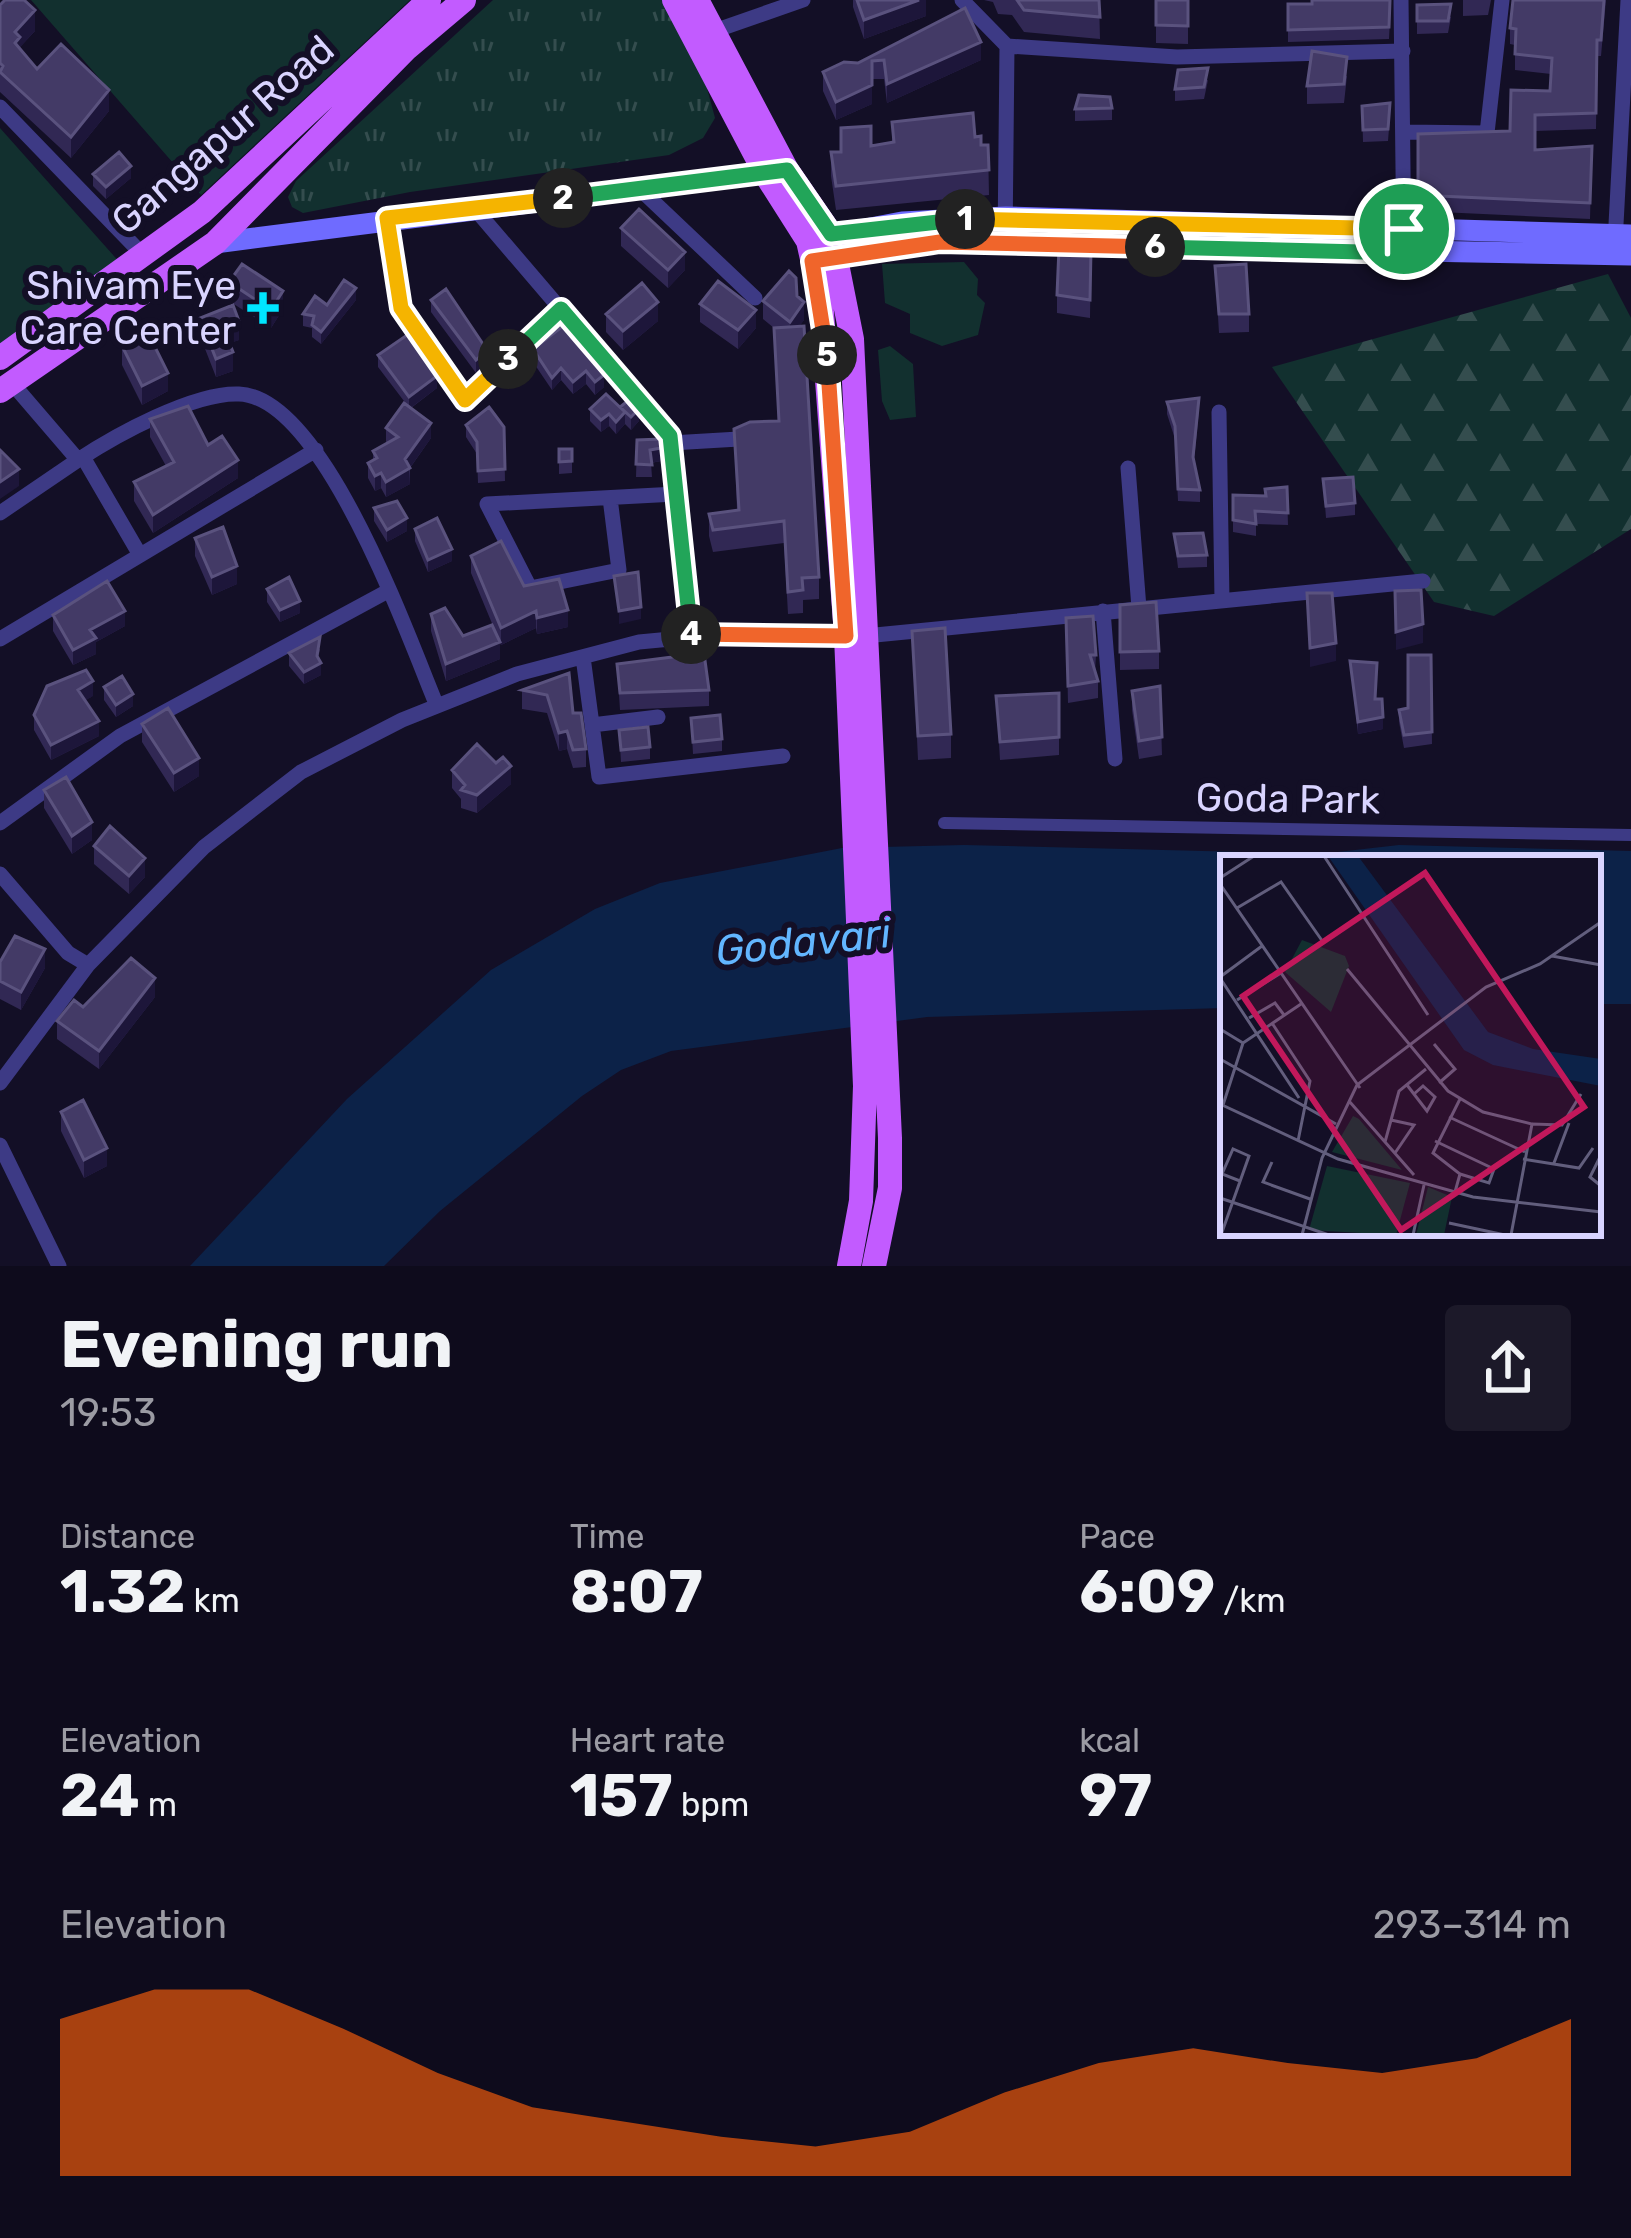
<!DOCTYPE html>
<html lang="en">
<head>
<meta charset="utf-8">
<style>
	body { margin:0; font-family:Rubik,sans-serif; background:#1c1929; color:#f1f3f6; height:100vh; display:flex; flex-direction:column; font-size:45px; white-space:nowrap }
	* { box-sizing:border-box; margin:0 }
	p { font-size:39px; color:#9b9ba3 }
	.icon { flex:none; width:66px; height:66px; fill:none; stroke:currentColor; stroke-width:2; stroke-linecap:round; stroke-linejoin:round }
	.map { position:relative; height:1266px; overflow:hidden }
	.sheet { display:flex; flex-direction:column; background:#0e0b1c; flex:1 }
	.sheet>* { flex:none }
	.pin { position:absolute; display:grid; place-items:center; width:102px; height:102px; color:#fff; margin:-51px; border:6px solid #fff; border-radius:50%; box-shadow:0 3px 12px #0007 }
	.km { position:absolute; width:60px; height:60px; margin:-30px; border-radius:50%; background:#222; color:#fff; font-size:33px; line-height:60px; text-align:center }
	.round { display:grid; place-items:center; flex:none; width:126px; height:126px; border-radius:12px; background:#1c1929 }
	.headline { display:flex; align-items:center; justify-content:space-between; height:204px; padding:0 60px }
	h1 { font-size:66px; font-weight:700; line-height:90px }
	.metrics { display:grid; grid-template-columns:repeat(3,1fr); gap:18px; height:204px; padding:12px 60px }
	.metrics div { display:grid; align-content:center }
	.metrics b { font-size:60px; font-weight:700 }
	.metrics small { font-size:33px; font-weight:400 }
	.metrics p { font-size:33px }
	.chart { height:336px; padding:24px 60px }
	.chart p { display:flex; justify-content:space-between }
	.chart svg { width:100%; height:216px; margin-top:12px; fill:#ea580c; opacity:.7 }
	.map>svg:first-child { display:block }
	.grass { fill:url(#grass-tufts) }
	.forest { fill:url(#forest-firs) }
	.park { fill:#12302f }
	.water { fill:#0c2248 }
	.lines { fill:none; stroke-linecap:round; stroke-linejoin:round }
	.pedestrian { stroke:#3d3a85; stroke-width:12 }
	.minor { stroke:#3d3a85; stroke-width:15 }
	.secondary { stroke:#6f6bff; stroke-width:21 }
	.primary { stroke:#c25bff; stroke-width:24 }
	.wall { fill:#312854 }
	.shaded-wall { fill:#1d163a }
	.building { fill:#433a66; stroke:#5a527e; stroke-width:3 }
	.split-1-casing { stroke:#fff; stroke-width:24 }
	.split-2-casing { stroke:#fff; stroke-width:24 }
	.split-3-casing { stroke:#fff; stroke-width:24 }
	.split-4-casing { stroke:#fff; stroke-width:24 }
	.split-5-casing { stroke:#fff; stroke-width:24 }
	.split-6-casing { stroke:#fff; stroke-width:24 }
	.split-7-casing { stroke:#fff; stroke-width:24 }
	.split-1 { stroke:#f5b400; stroke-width:15 }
	.split-2 { stroke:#22a559; stroke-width:15 }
	.split-3 { stroke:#f5b400; stroke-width:15 }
	.split-4 { stroke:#22a559; stroke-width:15 }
	.split-5 { stroke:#f0652b; stroke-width:15 }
	.split-6 { stroke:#f0652b; stroke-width:15 }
	.split-7 { stroke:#22a559; stroke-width:15 }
	.poi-dot { fill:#00e5ff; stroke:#130f26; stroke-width:4.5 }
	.labels { text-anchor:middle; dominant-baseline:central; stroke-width:12; stroke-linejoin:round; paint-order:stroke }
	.street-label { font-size:39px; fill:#d9d4ff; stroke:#130f26 }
	.poi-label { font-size:39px; fill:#d9d4ff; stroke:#130f26; text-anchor:end }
	.water-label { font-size:42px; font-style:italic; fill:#62b6ff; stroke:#130f26 }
	.inset-road { fill:none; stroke:#625e7d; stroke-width:3 }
	.view { fill:#c2185b; fill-opacity:0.15; stroke:#c2185b; stroke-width:6 }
	.inset-edge { fill:none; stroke:#d9d4ff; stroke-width:6 }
</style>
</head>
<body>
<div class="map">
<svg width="1631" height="1266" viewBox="0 0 1631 1266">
	<defs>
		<pattern id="grass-tufts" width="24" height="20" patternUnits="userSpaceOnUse" patternTransform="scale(3)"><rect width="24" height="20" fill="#12302f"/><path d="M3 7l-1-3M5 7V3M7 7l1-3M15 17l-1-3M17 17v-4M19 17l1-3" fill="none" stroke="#344d4e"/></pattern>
		<pattern id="forest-firs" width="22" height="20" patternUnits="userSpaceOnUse" patternTransform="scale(3)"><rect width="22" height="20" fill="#12302f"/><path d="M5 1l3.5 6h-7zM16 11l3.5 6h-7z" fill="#344d4e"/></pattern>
	</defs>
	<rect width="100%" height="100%" fill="#130f26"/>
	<path class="grass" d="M493 0H664L704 77 715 118 703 138 669 155 410 192 303 213 292 207 288 197 296 181Z"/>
	<path class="forest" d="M1608 274 1631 318V529L1494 616 1434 602 1272 367Z"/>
	<path class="park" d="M31 0H410L201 195Z
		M0 128 122 265 0 344Z
		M964 262 978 279 977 295 985 303 978 335 942 346 910 333V314L885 303 882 264Z
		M890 346 913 364 916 417 890 420 882 401 878 350Z"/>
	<path class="water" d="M964 845 1320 854 1399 845 1631 851V1004H1598V858H1223V1008L927 1017 671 1051 621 1070 582 1096 440 1211 384 1266H190L347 1099 491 970 595 909 660 883 842 848Z"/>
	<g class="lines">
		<path class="pedestrian" d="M944 823 1631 835"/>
		<path class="minor" d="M962 0 1007 46 1177 57 1403 51
			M1401 0 1404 253
			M717 30 803 0
			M0 107 143 255
			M1405 132 1487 133 1502 0
			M640 189 755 298
			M475 209 670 437 692 637
			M387 218 401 307 465 400 561 309
			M1005 243 1007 46
			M1615 243 1628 0
			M11 382 78 460C116 435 194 392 239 394 324 397 408 637 437 706
			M1219 412 1222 600
			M671 443 739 439
			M83 457 140 555
			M1128 468 1139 608
			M610 498 619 570 530 588 487 504 676 494
			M0 513 78 460
			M1103 611 1115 759
			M0 639 316 450
			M583 657 599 777 783 756
			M592 725 658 717
			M0 823 120 736 388 591
			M0 874 68 953 88 965 204 847 301 772 402 720 517 674 639 642 724 634 865 636 1423 581
			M0 1083 88 965
			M0 1145 59 1266"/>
		<path class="secondary" d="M818 238 902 222 1006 217 1631 235
			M215 243 781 171
			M823 258 939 242 1631 255"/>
		<path class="primary" d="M674 0 766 175 808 241 821 299 846 636 865 1086 861 1201 849 1266
			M697 0 787 170 831 234 852 339 890 1138V1188L874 1266
			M0 358 202 212 429 0
			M0 391 215 243 406 49 464 0"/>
	</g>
	<path class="wall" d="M853 0H926V16L864 39 853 7Z
		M984 0H1099L1100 39 1024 32 1012 15 998 14 993 2Z
		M1156 0H1188V44L1156 43Z
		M1391 0 1389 39 1288 42V4Z
		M1463 0H1491L1488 15 1463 16Z
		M1606 0 1601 56H1597L1596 129 1535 131V150L1592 146 1590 219 1418 211V134L1510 131 1550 91 1551 74 1515 70V45L1510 44V28Z
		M0 5 35 31 20 47V50L37 69 109 111 71 158 0 92Z
		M1417 5 1451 17 1448 33 1417 34Z
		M965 8 981 60 887 103 884 79H872V104L836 120 823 91V72L858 63Z
		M1347 76 1344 103 1307 104V86Z
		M1208 80 1204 99 1175 101V89Z
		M1362 106 1390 116 1388 141 1363 142Z
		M1112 108V120L1075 121V109Z
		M892 122 975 137 981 145H988L989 195 836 210 831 176V152H841L892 142Z
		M93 174 131 178 106 199 93 186Z
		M621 228 685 270 668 288 621 246Z
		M1091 249 1090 318 1057 313V295Z
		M1215 266 1249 314V332L1219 333Z
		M229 282 283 309 271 328 229 301Z
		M797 296 804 320 799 326 819 577V599L803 600V613L788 614 784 543 713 552 709 536V514L737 510 734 429 778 421 774 328 763 319V301Z
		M356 300 321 344 312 337V328L303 326V314L327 305Z
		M431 300 487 362 476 373 431 312Z
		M700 304 756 328 738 349 700 322Z
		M606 314 658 321 623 350 606 332Z
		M200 318 239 340 229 343 233 371 216 377 200 336Z
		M567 323 604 387 595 395 586 384 573 394 561 380 552 390 533 362V349Z
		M122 346 168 391 142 405 122 365Z
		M378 355 437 388 411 408 431 438 410 468V484L386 497 381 488 375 491 368 478V463L373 460V451L386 444V428L407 405 378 367Z
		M1167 402 1199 410 1194 461 1200 490V502L1178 501 1175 439 1167 414Z
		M620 407 639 421 631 430 625 424 616 434 609 426 601 432 590 421V409Z
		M150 419 208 445 238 478 153 533 134 501V482L166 466 150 437Z
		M466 425 504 427 505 481 478 483 477 454 466 437Z
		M637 440 661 461 651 463 652 477H636Z
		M559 449H572V473L559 474Z
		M1323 479 1355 503V515L1326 518Z
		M1287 487 1288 525 1256 524V536L1233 532V495L1265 496V489Z
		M374 508 407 531 387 542 374 521Z
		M415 529 452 561 428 572 415 541Z
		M1174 534 1207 555V567L1178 568Z
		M195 538 237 584 212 595 195 556Z
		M471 556 524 586 568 627 537 634 536 628 501 645 471 573Z
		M267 589 300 613 280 622 267 602Z
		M1120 605 1159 651V669L1120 670Z
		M431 614 463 636 500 659 446 681 431 631Z
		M53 615 125 626 96 642V654L73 665 53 631Z
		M1066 618 1096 655 1095 672 1098 681V698L1068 703Z
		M912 631 951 734V758L918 760Z
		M320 649 318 659 321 675 304 684 289 666V653Z
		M1431 655 1432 744 1404 748 1399 722V710L1408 708Z
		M1350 661 1376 699 1383 729 1358 734Z
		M617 664 709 690V706L620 710Z
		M569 673 573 713 586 749V767L573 768 567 749 559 751 547 713 522 709V690Z
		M1160 686 1162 755 1139 759 1132 710V691Z
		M104 687 133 706 116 717 104 700Z
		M1059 693V755L1000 760 996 696Z
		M93 696 85 700 99 736 51 760 34 730V715Z
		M691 718 722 739V751L693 754Z
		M142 724 199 776 174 792 142 742Z
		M619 730 650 747V759L621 762Z
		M452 770 511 784 477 813 461 808V799L452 788Z
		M44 790 92 840 72 854 44 808Z
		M94 846 145 877 129 894 94 864Z
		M0 962 45 968 21 1010 0 999Z
		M155 997 99 1069 57 1039V1021Z
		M61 1112 107 1166 84 1178 61 1131Z"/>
	<path class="shaded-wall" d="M919 0H926V16L864 39V20Z
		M35 10V31L20 47V58L15 64V32Z
		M981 42V60L887 103V84Z
		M872 85V104L836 120V102Z
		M109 90V111L71 158V137Z
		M131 166V178L106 199V187Z
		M685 252V270L668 288V270Z
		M356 288V300L321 344V332Z
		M283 291V309L271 328V310Z
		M658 302V321L623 350V331Z
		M804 302V320L790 341V322Z
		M756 310V328L738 349V330Z
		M239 321V340L223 346V327Z
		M487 350V362L476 373V360Z
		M233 352V371L216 377V359Z
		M561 368V380L552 390V378Z
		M586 371V384L573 394V382Z
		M168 373V391L142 405V386Z
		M604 375V387L595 395V382Z
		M437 376V388L409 409V397Z
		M639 409V421L631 430V417Z
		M625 412V424L616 434V422Z
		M609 414V426L601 432V420Z
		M431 423V438L409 469 410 484 386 497V482Z
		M661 448V461L650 463V450Z
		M238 460V478L153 533V515Z
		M19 469V486L0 499V482Z
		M381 473V488L375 491V476Z
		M407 518V531L387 542V530Z
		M452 549V561L428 572V560Z
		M237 566V584L212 595V577Z
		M300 601V613L280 622V610Z
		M641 607V619L619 624V611Z
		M568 610V627L537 634V618Z
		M125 611V626L96 642V654L73 665V650L90 630Z
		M536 611V628L501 645V628Z
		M1423 624V643L1396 650V632Z
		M320 637 317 665 321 663V675L304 684V672L317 656Z
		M500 642V659L446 681V664Z
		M1336 643V661L1310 667V648Z
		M93 681V696L78 705V690Z
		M133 694V706L116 717V705Z
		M1383 717V729L1358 734V722Z
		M99 721V736L51 760V745Z
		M567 731V749L559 751V733Z
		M199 758V776L174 792V773Z
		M511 766V784L477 813V795Z
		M92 822V840L72 854V836Z
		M145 858V877L129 894V876Z
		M45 949V968L21 1010V992Z
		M155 978V997L99 1069V1051Z
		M107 1148V1166L84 1178V1160Z"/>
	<path class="building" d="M5 0H24L35 10 15 32 20 37 15 43 37 69 61 44 109 90 71 137 0 72 3 66 0 63V5Z
		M857 0H919L864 20Z
		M1017 0H1099L1100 17 1024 10Z
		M1156 0H1188V26L1156 25Z
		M1312 0H1390L1389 27 1288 30V4H1312Z
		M1513 0H1604L1601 40H1597L1596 113 1535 115V150L1592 146 1590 203 1418 195V134L1510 131 1511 90 1550 91 1552 58 1515 54 1516 29 1510 28Z
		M1451 4 1448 21H1417V5Z
		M965 8 981 42 887 84 884 60 872 61V85L836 102 823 72 844 62 858 63Z
		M1312 51 1347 57 1344 84 1307 86Z
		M1208 68 1204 87 1175 89 1178 70Z
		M1079 95 1110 97 1112 108 1075 109Z
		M1390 103 1388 129 1363 130 1362 106Z
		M973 113 975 137 981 136V145H988L989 170 836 186 831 152H841V128L871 126V146L894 142 892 122Z
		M119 152 131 166 106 187 93 174Z
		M639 209 685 252 668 270 621 228Z
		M1059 248 1091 249 1090 300 1057 295Z
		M242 264 283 291 271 310 229 282Z
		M1246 264 1249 314H1219L1215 266Z
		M789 271 796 278 797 296 804 302 790 322 763 301Z
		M344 280 356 288 321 332 312 325 314 316 303 314 315 296 327 305Z
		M718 281 756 310 738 330 700 304Z
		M642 283 658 302 623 331 606 314Z
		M446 289 487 350 476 360 431 300Z
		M233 305 239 321 223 327 233 352 216 359 200 318Z
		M567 323 604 375 595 382 586 371 573 382 561 368 552 378 533 349Z
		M804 326 819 577 802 578 803 590 788 592 784 521 713 530 709 514 739 510 734 429 750 422 779 421 774 328Z
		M148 333 168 373 142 386 122 346Z
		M410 333 437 376 409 397 378 355Z
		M606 394 625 412 616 422 609 414 601 420 590 409Z
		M1199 398 1193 457 1200 490 1178 489 1175 426 1167 402Z
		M630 399 639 409 631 417 620 407Z
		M404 403 431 423 405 459 410 468 386 482 381 473 375 476 368 463 377 458 373 451 398 437 386 428Z
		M188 406 208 445 222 436 238 460 153 515 134 482 174 462 150 419Z
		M489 407 504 427 505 469 478 471 477 442 466 425Z
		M660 439 661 448 650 450 652 465 636 464 637 440Z
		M559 449H572V461L559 462Z
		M0 450 19 469 0 482Z
		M1353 477 1355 503 1326 506 1323 479Z
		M1287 487 1288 513 1255 511 1256 524 1233 520V495L1266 496 1265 489Z
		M397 501 407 518 387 530 374 508Z
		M437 518 452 549 428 560 415 529Z
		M223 527 237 566 212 577 195 538Z
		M1203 533 1207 555 1178 556 1174 534Z
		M501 541 524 586 559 579 568 610 537 618 536 611 501 628 471 556Z
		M638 572 641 607 619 611 614 576Z
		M289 577 300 601 280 610 267 589Z
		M107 581 125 611 90 630 96 638 73 650 53 615Z
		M1421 590 1423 624 1396 632 1395 591Z
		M1307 593H1332L1336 643 1310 648Z
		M1156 602 1159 651 1120 652V605Z
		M445 608 463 636 492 625 500 642 446 664 431 614Z
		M1093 616 1096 655H1090L1098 681 1068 686 1066 618Z
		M945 628 951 734 918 736 912 631Z
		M320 637 317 656 321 663 304 672 289 653Z
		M704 653 709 690 620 693 617 664Z
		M1408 655H1431L1432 732 1404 735 1399 710 1408 708Z
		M1350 661 1377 663 1375 699H1382L1383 717 1358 722Z
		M86 670 93 681 78 690 99 721 51 745 34 715 47 686Z
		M569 673 573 713H581L586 749 573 750 567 731 559 733 547 695 522 690Z
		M122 676 133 694 116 705 104 687Z
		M1160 686 1162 737 1139 741 1132 691Z
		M1059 693V737L1000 742 996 696Z
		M168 708 199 758 174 773 142 724Z
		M720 715 722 739 693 742 691 718Z
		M648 727 650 747 621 750 619 730Z
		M477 744 496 763 503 757 511 766 477 795 461 790 465 785 452 770Z
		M66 777 92 822 72 836 44 790Z
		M110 826 145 858 129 876 94 846Z
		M15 936 45 949 21 992 0 981V962Z
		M131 958 155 978 99 1051 57 1021 74 1000 83 1007Z
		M83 1100 107 1148 84 1160 61 1112Z"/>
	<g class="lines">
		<defs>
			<path id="split-1" d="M965 219 1404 229"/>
			<path id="split-2" d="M563 198 787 170 831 234 965 219"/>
			<path id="split-3" d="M508 359 465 400 401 308 387 218 563 198"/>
			<path id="split-4" d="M508 359 561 309 670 436 691 634"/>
			<path id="split-5" d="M691 634 846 636 827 355"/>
			<path id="split-6" d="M827 355 812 261 940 242 1155 247"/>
			<path id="split-7" d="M1155 247 1404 253V229"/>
		</defs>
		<use href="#split-1" class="split-1-casing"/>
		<use href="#split-2" class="split-2-casing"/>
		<use href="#split-3" class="split-3-casing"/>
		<use href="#split-4" class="split-4-casing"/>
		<use href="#split-5" class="split-5-casing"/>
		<use href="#split-6" class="split-6-casing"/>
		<use href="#split-7" class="split-7-casing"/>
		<use href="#split-1" class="split-1"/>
		<use href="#split-2" class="split-2"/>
		<use href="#split-3" class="split-3"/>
		<use href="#split-4" class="split-4"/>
		<use href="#split-5" class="split-5"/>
		<use href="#split-6" class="split-6"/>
		<use href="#split-7" class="split-7"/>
	</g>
	<path class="poi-dot" d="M257 290h12v12h12v12h-12v12h-12v-12h-12v-12h12z"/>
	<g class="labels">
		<g class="street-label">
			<text transform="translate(223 135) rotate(-41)">Gangapur Road</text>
			<text transform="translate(1288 799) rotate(1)">Goda Park</text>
		</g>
		<g class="poi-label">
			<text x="236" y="286">Shivam Eye<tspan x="236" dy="45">Care Center</tspan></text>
		</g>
		<g class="water-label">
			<text transform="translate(803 942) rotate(-6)">Godavari</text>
		</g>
	</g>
	<g transform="translate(1220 855)">
		<rect width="381" height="381" fill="#130f26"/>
		<path d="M133 261 139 264 182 315 112 297Z" fill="#12302f"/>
		<path d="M82 85 125 101 129 111 111 157 65 117Z" fill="#12302f"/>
		<path d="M107 311 190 328 176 380 89 375ZM208 332 232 342 224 380H196Z" fill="#12302f"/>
		<path d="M108 1H138L268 177 313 194 381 204V231L273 210 244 195Z" fill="#0c2248"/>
		<path class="inset-road" d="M104 1 208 160M0 23 34 1M0 29 140 233M17 53 61 27 103 87M332 101 381 110M127 114 228 236 263 257 312 269 291 380M0 122 42 91M0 123 79 243M17 145 61 118M29 163 55 148 64 160M52 168 90 226 78 286M0 174 23 188 81 149M214 189 235 214 219 228M0 204 116 269M187 230 207 256 215 242 203 231 194 239M129 246 194 320M0 249 118 304 253 342 381 357M3 250 23 188M229 262 305 297M171 265 194 270 175 298M312 269 342 270 361 239M215 286 274 314 269 328 240 319M165 287 179 236 206 214M381 300 370 322 381 331M303 304 359 313 373 293M52 307 43 327 90 344M334 308 349 268M235 337 240 319 213 298 240 244M0 343 109 380M229 368 285 380M1 380 29 301 13 294 2 319 20 326M82 380 102 303 137 230 266 132 320 109 381 67M193 380 204 330"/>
		<path class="view" d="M205 18 364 252 181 375 23 141Z"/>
		<rect width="381" height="381" class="inset-edge"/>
	</g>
</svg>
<div class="pin" style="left:1404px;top:229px;background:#1e9e55"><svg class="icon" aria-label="arrive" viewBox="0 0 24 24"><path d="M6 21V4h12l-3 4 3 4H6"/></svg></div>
<b class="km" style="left:965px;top:219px">1</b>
<b class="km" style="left:563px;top:198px">2</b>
<b class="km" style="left:508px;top:359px">3</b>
<b class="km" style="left:691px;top:634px">4</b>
<b class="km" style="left:827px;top:355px">5</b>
<b class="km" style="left:1155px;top:247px">6</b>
</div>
<section class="sheet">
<div class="headline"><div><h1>Evening run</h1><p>19:53</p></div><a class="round"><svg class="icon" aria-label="share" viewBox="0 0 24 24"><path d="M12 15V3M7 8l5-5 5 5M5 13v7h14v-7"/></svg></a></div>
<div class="metrics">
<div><p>Distance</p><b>1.32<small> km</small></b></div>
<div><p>Time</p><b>8:07</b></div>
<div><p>Pace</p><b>6:09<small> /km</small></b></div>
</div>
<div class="metrics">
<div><p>Elevation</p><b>24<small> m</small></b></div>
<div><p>Heart rate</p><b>157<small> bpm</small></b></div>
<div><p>kcal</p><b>97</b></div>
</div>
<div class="chart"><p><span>Elevation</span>293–314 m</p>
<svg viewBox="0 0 160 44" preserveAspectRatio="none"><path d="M0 44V12L10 6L20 6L30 14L40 23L50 30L60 33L70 36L80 38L90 35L100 27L110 21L120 18L130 21L140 23L150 20L160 12V44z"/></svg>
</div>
</section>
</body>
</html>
